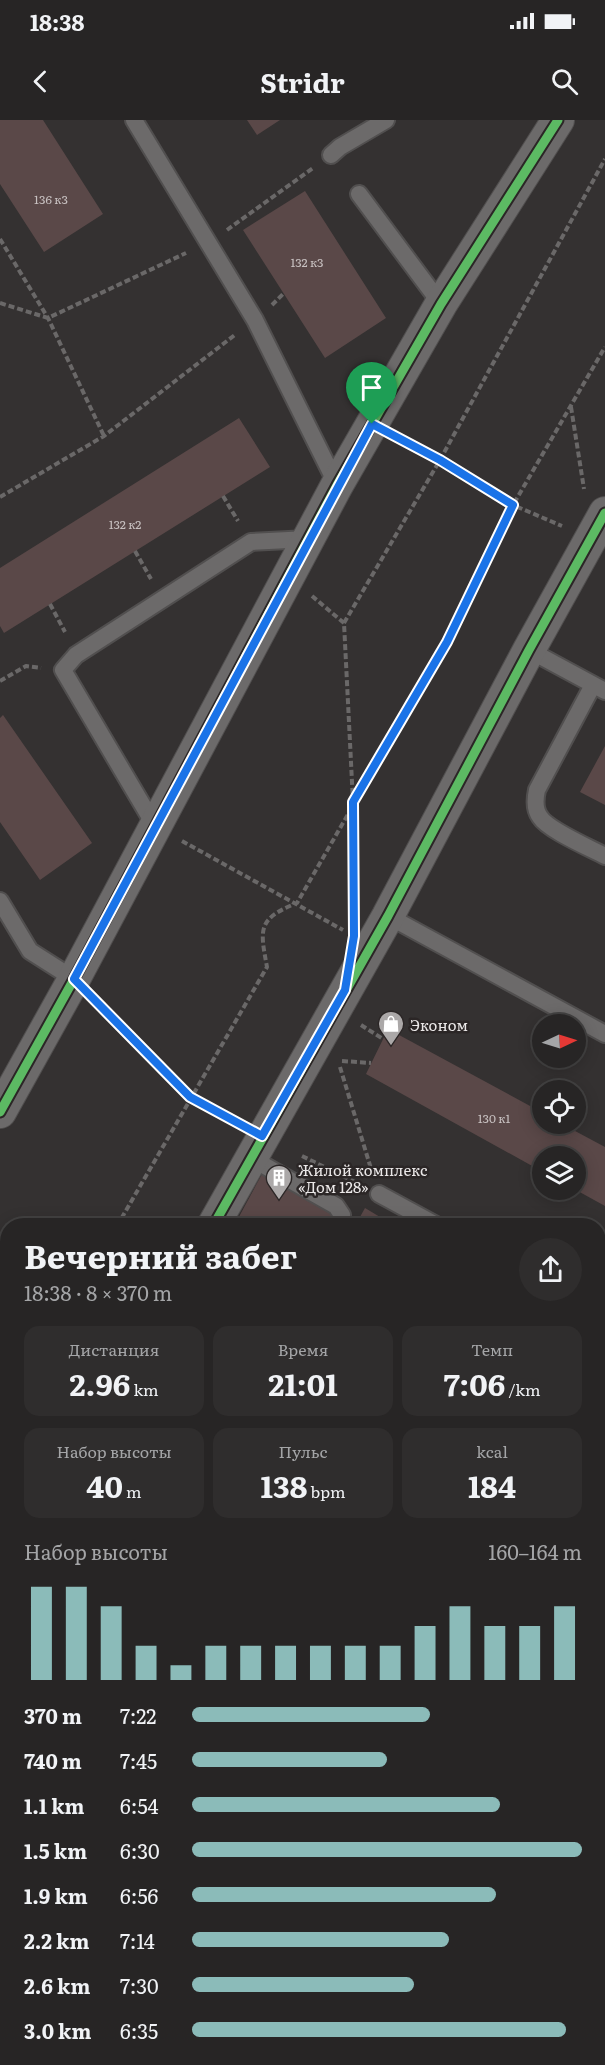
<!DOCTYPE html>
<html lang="ru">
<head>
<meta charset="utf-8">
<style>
	body { margin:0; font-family:Literata,serif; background:#2f2d2d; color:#f1f3f6; height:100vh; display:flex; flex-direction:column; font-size:22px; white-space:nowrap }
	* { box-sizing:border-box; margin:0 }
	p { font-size:20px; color:#a4a5a7 }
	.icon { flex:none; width:33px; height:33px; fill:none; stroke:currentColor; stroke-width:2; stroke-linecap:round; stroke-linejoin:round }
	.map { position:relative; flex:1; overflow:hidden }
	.sheet { position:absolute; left:0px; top:1098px; width:606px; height:848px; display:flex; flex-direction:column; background:#272525; border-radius:24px 24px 0 0; box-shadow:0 3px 15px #0003,0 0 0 2px #434242 }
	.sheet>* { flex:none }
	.needle { width:39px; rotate:86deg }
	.fabs { position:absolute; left:532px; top:894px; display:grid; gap:12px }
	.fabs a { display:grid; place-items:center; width:54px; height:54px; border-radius:50%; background:#272525; box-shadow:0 3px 15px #0003,0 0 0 2px #434242; font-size:30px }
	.pin { position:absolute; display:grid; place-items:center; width:51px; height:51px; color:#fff; margin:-62px -26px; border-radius:50% 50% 50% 0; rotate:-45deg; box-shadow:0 0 6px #0007 }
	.pin .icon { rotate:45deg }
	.round { display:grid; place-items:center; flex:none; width:63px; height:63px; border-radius:32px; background:#2f2d2d }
	.overview { display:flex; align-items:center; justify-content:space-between; height:102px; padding:0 24px }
	h1 { font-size:33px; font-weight:700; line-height:45px }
	.stats { display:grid; grid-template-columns:repeat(3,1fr); gap:9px; height:102px; padding:6px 24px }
	.stats div { display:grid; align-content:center; border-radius:15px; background:#2f2d2d; text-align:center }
	.stats b { font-size:30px; font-weight:700 }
	.stats small { font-size:16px; font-weight:400 }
	.stats p { font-size:16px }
	.chart { height:168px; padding:12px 24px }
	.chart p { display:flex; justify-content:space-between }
	.chart svg { width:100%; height:108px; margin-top:6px; stroke:#8bbbb9; stroke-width:6 }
	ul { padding:0 24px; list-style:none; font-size:20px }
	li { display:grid; grid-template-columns:96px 72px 1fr; align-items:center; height:45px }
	li i { height:15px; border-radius:8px; background:#8bbbb9 }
	.status { display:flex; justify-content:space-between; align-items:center; height:42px; padding:0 30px; background:#272525; direction:ltr }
	.status svg { height:16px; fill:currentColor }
	header { display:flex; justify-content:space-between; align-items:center; height:78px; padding:0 24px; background:#272525; font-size:27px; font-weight:700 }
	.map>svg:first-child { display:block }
	.green { fill:#642729 }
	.building { fill:#5a4848 }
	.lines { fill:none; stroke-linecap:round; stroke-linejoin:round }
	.service-casing { stroke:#514f4f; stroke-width:20 }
	.minor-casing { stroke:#514f4f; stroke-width:34 }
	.primary-casing { stroke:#514f4f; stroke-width:36 }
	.path { stroke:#6a6868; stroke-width:4; stroke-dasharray:6 3; stroke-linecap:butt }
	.service { stroke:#6c6a6a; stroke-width:16 }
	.minor { stroke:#6c6a6a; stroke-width:32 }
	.primary { stroke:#716a6a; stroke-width:33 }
	.cycleway-casing { stroke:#2b2626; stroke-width:13 }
	.cycleway { stroke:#5cba63; stroke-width:9 }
	.route-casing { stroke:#fff; stroke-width:12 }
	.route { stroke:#1a73e8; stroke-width:8 }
	.labels { text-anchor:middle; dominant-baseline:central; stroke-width:5; stroke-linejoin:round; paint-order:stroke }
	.number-label { font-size:12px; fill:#c7c0c0 }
	.poi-label { font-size:15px; fill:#ebe8e8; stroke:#2b2626; text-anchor:start }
</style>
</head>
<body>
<div class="status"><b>18:38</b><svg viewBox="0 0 49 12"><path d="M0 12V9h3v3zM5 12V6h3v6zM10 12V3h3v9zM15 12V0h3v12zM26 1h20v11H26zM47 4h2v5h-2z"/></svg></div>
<header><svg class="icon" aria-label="back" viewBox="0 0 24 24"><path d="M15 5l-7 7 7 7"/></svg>Stridr<svg class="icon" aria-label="search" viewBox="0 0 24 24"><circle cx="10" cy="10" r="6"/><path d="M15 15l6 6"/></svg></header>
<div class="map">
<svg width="605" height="1945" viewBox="0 0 605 1945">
	<rect width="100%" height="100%" fill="#343131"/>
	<path class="green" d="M599 1619 605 1623V1708L599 1705Z"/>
	<path class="building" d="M0 0H43L103 94 44 132 0 64Z
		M247 0H280L257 15Z
		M305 71 386 198 325 238 243 110Z
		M239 298 270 347 4 513 0 506V448Z
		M3 595 92 723 40 760 0 702V598Z
		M605 626V685L580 672Z
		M388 909 543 993V1004H562L605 1027V1086L576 1070V1036H543V1052L366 954Z
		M262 1054 334 1095 328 1106H234Z
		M365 1088 395 1106H355Z
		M598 1222 605 1225V1318L598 1329Z
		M605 1446V1594L598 1591V1457Z
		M598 1768 605 1770V1811L598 1809Z
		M141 1938H567L565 1945H158Z"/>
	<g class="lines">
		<defs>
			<path id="service" d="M134 0 255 200 337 365
				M331 35 340 27 386 0
				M359 74 441 184
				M529 530 605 571
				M593 565 537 670C535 679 534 689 540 697 548 710 590 728 605 736
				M155 706 63 550 76 535 251 422 308 419
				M0 781 30 831 74 859
				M388 796 605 914
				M251 1038 336 1086 342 1095 338 1106
				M379 1074 438 1106
				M598 1191 605 1194
				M598 1391 605 1379
				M598 1730 605 1732"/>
			<path id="minor" d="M0 992 74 859 337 365 441 184 558 0
				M213 1106 388 796 529 530 605 393
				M0 1470 8 1474
				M16 1945 41 1940"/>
			<path id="primary" d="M0 1921 8 1925
				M36 1938 51 1945"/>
		</defs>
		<use href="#service" class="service-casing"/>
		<use href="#minor" class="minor-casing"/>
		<use href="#primary" class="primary-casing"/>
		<path class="path" d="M227 110 313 48
			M0 119 48 198 104 316
			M0 183 48 198 186 133
			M272 185 284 173
			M571 287 584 369
			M400 319 440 340 513 385 562 406
			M223 376 238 401
			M0 377 104 316 236 214
			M135 431 151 459
			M312 476 344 503 353 682 354 789
			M50 484 65 512
			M344 503 440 340 605 39
			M0 561 26 546 41 548
			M182 721 343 810
			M98 883 190 977 236 1002
			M361 905 383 919
			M342 941 371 943
			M340 947 372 1052
			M302 1036 359 1064
			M117 1106 267 847C260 809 257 799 297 783L447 522 513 385 605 227
			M0 1281 8 1278
			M0 1310 8 1313
			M598 1596 605 1599"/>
		<use href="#service" class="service"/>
		<use href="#minor" class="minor"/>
		<use href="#primary" class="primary"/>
		<defs>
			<path id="cycleway" d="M0 992 74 859 337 365 441 184 558 0
				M213 1106 388 796 529 530 605 393"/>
		</defs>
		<use href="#cycleway" class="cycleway-casing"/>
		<use href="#cycleway" class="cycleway"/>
	</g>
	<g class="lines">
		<defs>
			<path id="route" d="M372 304 440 340 513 385 447 522 353 682 354 816 345 870 262 1016 190 977 74 859Z"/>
		</defs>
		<use href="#route" class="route-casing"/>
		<use href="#route" class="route"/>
	</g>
	<defs>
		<symbol id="shop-pin" viewBox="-11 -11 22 30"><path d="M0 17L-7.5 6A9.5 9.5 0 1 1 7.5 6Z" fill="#aba8a8" stroke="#2b2626"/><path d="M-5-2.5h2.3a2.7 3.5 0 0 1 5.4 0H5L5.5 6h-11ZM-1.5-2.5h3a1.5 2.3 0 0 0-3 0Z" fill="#fff"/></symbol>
		<symbol id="building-pin" viewBox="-11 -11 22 30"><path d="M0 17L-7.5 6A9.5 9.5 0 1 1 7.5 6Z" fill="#aba8a8" stroke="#2b2626"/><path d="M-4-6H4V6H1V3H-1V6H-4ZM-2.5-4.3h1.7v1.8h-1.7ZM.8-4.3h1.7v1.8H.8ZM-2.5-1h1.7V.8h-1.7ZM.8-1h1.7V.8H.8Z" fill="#fff"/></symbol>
	</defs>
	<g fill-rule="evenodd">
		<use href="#shop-pin" x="376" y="889" width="30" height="40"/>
		<use href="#building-pin" x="264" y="1043" width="30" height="40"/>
	</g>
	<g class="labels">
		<g class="number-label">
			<text x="51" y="79">136 к3</text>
			<text x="307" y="142">132 к3</text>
			<text x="125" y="404">132 к2</text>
			<text x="494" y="998">130 к1</text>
		</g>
		<g class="poi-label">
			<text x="410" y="904">Эконом</text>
			<text x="298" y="1049">Жилой комплекс<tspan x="298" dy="17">«Дом 128»</tspan></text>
		</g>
	</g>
</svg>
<div class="fabs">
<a><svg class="needle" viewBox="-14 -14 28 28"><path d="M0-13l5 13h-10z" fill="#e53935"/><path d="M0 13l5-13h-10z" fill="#a4a5a7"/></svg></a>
<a><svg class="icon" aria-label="locate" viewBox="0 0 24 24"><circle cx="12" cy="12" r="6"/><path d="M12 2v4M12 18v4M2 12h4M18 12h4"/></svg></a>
<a><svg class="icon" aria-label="layers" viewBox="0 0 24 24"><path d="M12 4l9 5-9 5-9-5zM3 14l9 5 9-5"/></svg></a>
</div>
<div class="pin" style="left:372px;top:304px;background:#1e9e55"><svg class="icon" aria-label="arrive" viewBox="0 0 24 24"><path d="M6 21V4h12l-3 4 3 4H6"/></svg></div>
<section class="sheet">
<div class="overview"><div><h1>Вечерний забег</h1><p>18:38 · 8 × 370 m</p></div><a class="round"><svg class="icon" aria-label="share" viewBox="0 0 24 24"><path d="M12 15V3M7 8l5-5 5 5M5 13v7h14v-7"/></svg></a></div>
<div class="stats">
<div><p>Дистанция</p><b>2.96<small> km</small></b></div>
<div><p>Время</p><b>21:01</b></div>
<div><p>Темп</p><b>7:06<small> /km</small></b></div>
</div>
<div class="stats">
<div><p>Набор высоты</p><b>40<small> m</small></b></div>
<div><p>Пульс</p><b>138<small> bpm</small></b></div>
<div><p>kcal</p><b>184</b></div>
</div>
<div class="chart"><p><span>Набор высоты</span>160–164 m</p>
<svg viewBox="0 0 160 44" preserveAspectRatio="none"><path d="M5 44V6M15 44V6M25 44V14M35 44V30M45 44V38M55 44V30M65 44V30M75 44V30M85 44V30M95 44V30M105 44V30M115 44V22M125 44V14M135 44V22M145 44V22M155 44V14"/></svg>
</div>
<ul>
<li><b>370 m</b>7:22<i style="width:61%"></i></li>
<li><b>740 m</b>7:45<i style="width:50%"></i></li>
<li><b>1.1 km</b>6:54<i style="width:79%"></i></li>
<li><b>1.5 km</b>6:30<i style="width:100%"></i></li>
<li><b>1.9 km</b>6:56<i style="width:78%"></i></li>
<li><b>2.2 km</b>7:14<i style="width:66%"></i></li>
<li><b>2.6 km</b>7:30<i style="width:57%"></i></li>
<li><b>3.0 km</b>6:35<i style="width:96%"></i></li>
</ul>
</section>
</div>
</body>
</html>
